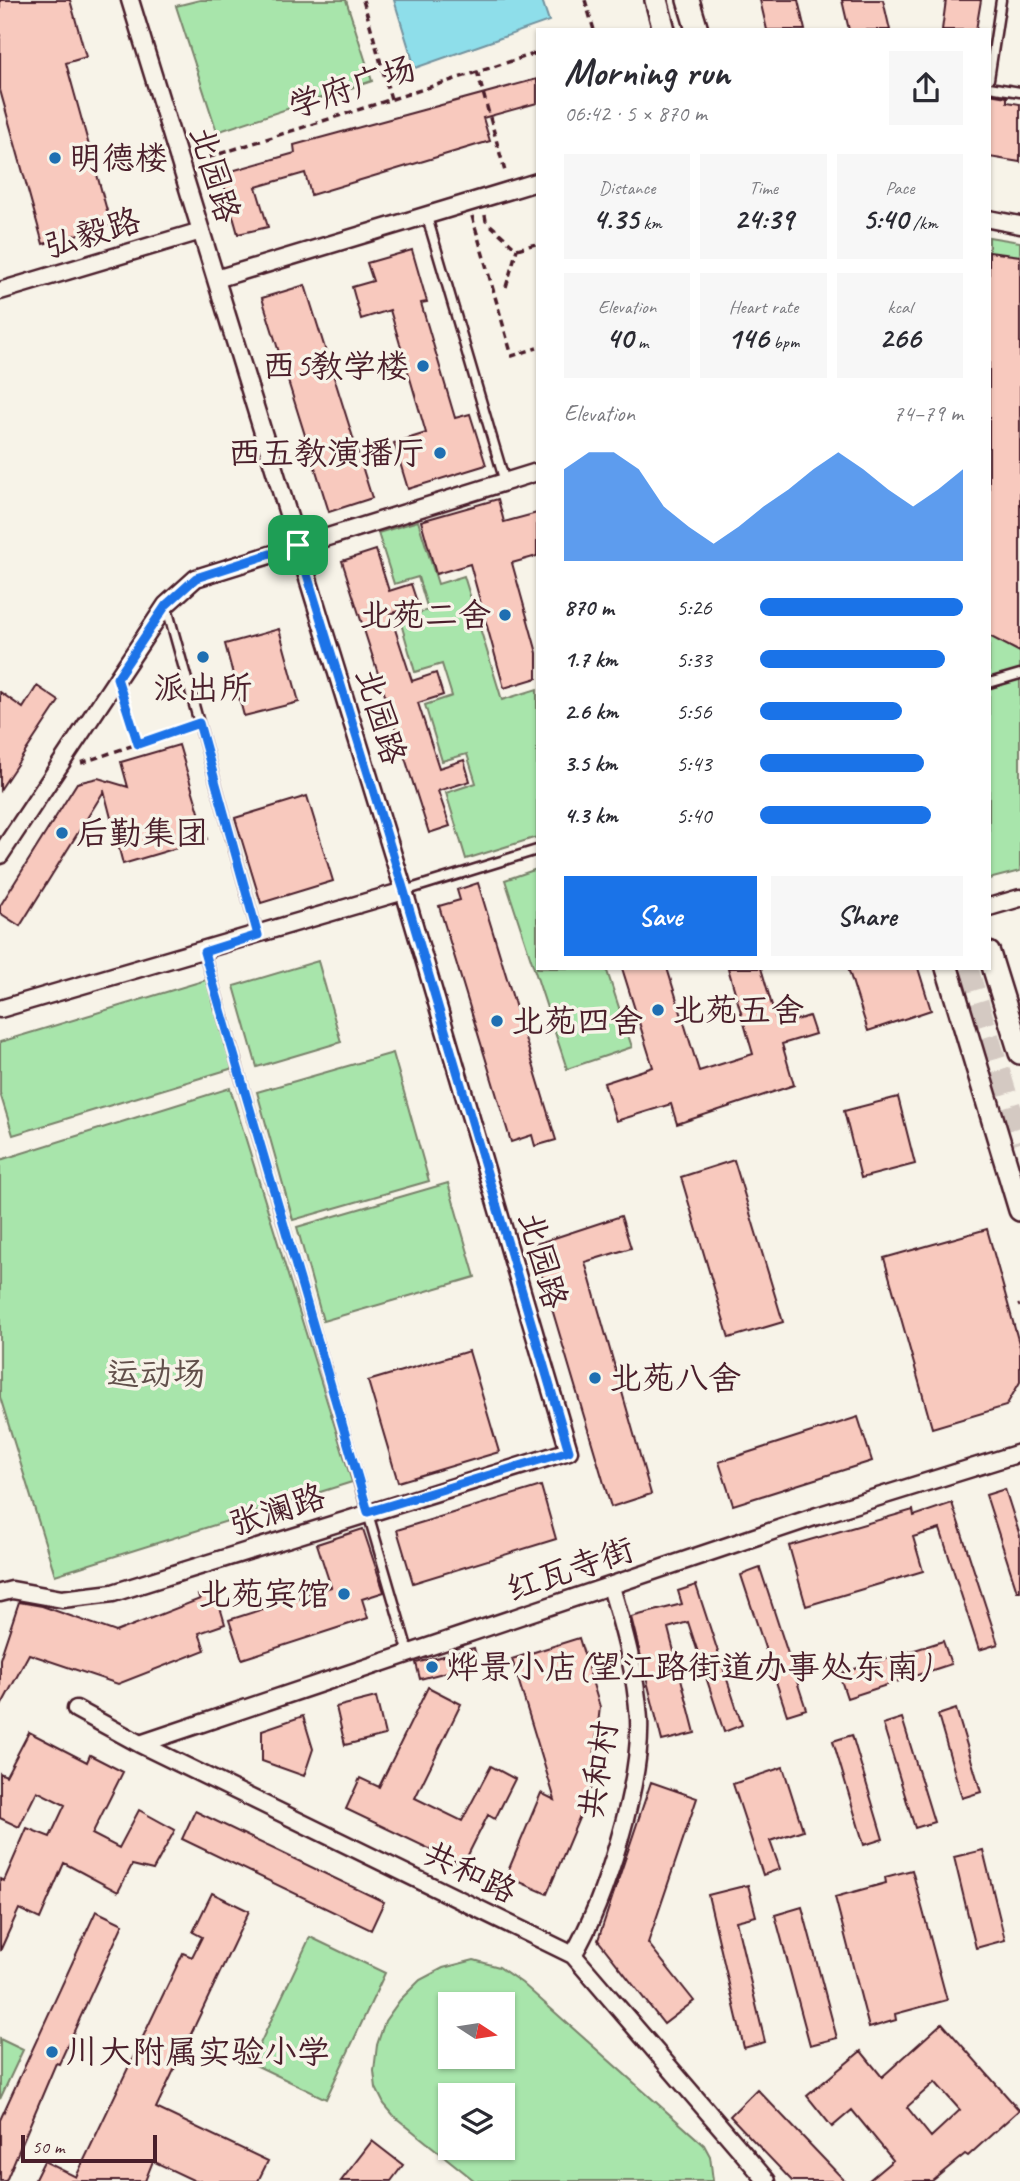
<!DOCTYPE html>
<html lang="en">
<head>
<meta charset="utf-8">
<style>
	body { margin:0; font-family:Caveat,"LXGW WenKai TC",sans-serif; background:#f7f7f7; color:#2b2b33; height:100vh; display:flex; flex-direction:column; font-size:26px; white-space:nowrap }
	* { box-sizing:border-box; margin:0 }
	p { font-size:23px; color:#7c7c81 }
	.icon { flex:none; width:38px; height:38px; fill:none; stroke:currentColor; stroke-width:2; stroke-linecap:round; stroke-linejoin:round }
	.map { position:relative; flex:1; overflow:hidden }
	.details { position:absolute; left:536px; top:28px; width:455px; height:942px; display:flex; flex-direction:column; background:#fff; border-radius:0px; box-shadow:0 2px 5px #0004 }
	.details>* { flex:none }
	.needle { width:46px; rotate:102deg }
	.fabs { position:absolute; left:438px; top:1992px; display:grid; gap:14px }
	.fabs a { display:grid; place-items:center; width:77px; height:77px; border-radius:0px; background:#fff; box-shadow:0 2px 5px #0004; font-size:35px }
	.scale { position:absolute; left:21px; bottom:18px; width:136px; box-sizing:border-box; padding-left:7px; border:4px solid #4a1f2b; border-top:0; font-size:19px; line-height:24px; white-space:nowrap; color:#4a1f2b; -webkit-text-stroke:5px #f7f3e8; paint-order:stroke }
	.pin { position:absolute; display:grid; place-items:center; width:60px; height:60px; color:#fff; margin:-30px; border-radius:14px; box-shadow:0 4px 10px #0006 }
	.round { display:grid; place-items:center; flex:none; width:74px; height:74px; border-radius:0px; background:#f7f7f7 }
	.head { display:flex; align-items:center; justify-content:space-between; height:119px; padding:0 28px }
	h1 { font-size:38px; font-weight:700; line-height:52px }
	.stats { display:grid; grid-template-columns:repeat(3,1fr); gap:10px; height:119px; padding:7px 28px }
	.stats div { display:grid; align-content:center; border-radius:0px; background:#f7f7f7; text-align:center }
	.stats b { font-size:30px; font-weight:700 }
	.stats small { font-size:19px; font-weight:400 }
	.stats p { font-size:19px }
	.chart { height:196px; padding:14px 28px }
	.chart p { display:flex; justify-content:space-between }
	.chart svg { width:100%; height:126px; margin-top:7px; fill:#1a73e8; opacity:.7 }
	.cta { display:flex; gap:14px; margin-top:auto; padding:14px 28px }
	.cta a { flex:1; height:80px; border-radius:0px; background:#1a73e8; color:#fff; font-size:28px; font-weight:700; line-height:80px; text-align:center }
	.cta a+a { background:#f7f7f7; color:#2b2b33 }
	ul { padding:0 28px; list-style:none; font-size:23px }
	li { display:grid; grid-template-columns:112px 84px 1fr; align-items:center; height:52px }
	li i { height:18px; border-radius:9px; background:#1a73e8 }
	.map>svg:first-child { display:block }
	.green { fill:#a8e5ab; stroke:#79826b; stroke-width:2; fill-rule:evenodd }
	.water { fill:#8edeea; stroke:#73929e; stroke-width:2 }
	.building { fill:#f8c9be; stroke:#4a1f2b; stroke-width:2; fill-rule:evenodd }
	.lines { fill:none; stroke-linecap:round; stroke-linejoin:round }
	.primary-tunnel { stroke:#d4c9c2; stroke-width:24; stroke-dasharray:24 12; stroke-linecap:butt }
	.service-casing { stroke:#4a1f2b; stroke-width:13 }
	.minor-casing { stroke:#4a1f2b; stroke-width:21 }
	.secondary-casing { stroke:#4a1f2b; stroke-width:26 }
	.path { stroke:#4a1f2b; stroke-width:3.5; stroke-dasharray:7 5; stroke-linecap:butt }
	.service { stroke:#f7f3e8; stroke-width:8 }
	.minor { stroke:#f7f3e8; stroke-width:16 }
	.secondary { stroke:#f7f3e8; stroke-width:21 }
	.route-casing { stroke:#fff; stroke-width:14 }
	.route { stroke:#1a73e8; stroke-width:9 }
	.poi-dot { fill:#1f6fb2; stroke:#f7f3e8; stroke-width:2.5 }
	.labels { text-anchor:middle; dominant-baseline:central; stroke-width:7; stroke-linejoin:round; paint-order:stroke }
	.street-label { font-size:33px; fill:#4a1f2b; stroke:#f7f3e8 }
	.poi-label { font-size:33px; fill:#4a1f2b; stroke:#f7f3e8; text-anchor:start }
	.park-label { font-size:33px; fill:#62504b; stroke:#f7f3e8 }
</style>
</head>
<body>
<div class="map">
<svg width="1020" height="2181" viewBox="0 0 1020 2181">
	<rect width="100%" height="100%" fill="#f7f3e8"/>
	<filter id="ink" filterUnits="userSpaceOnUse"><feTurbulence type="fractalNoise" baseFrequency=".0143" numOctaves="2"/><feDisplacementMap in="SourceGraphic" scale="14" xChannelSelector="R" yChannelSelector="G"/><feConvolveMatrix kernelMatrix="1 2 1 2 8 2 1 2 1" color-interpolation-filters="sRGB"/></filter>
	<g filter="url(#ink)">
		<path class="green" d="M200 0H346L372 81 217 132 176 6Z
			M989 237 1020 242V871L989 879Z
			M418 521 438 584 464 576 502 700 537 689V837L466 859 446 793 476 783 467 754 442 761 425 705 452 696 442 664 415 672 400 620 428 610 418 577 394 584 378 533Z
			M537 869V968H606L632 1047 567 1069 505 880Z
			M318 961 341 1042 257 1067 234 986Z
			M216 977 243 1065 13 1135 0 1093V1042Z
			M393 1053 429 1181 293 1220 257 1092Z
			M230 1088 352 1482 55 1575 0 1397V1160Z
			M448 1183 475 1277 323 1321 297 1227Z
			M310 1937 385 1973 326 2099 251 2063Z
			M474 1960 499 1967 522 1983 704 2145 710 2156 713 2181H475L395 2117 384 2104 376 2088 374 2071 377 2045 385 2021 400 2000 420 1980 443 1968ZM450 2004H502V2056H450ZM450 2095H502V2147H450Z
			M0 2039 23 2050 0 2099Z"/>
		<path class="water" d="M394 0H542L549 21 415 68Z"/>
		<path class="building" d="M0 0H70L86 57 66 63 111 225 43 244 0 90Z
			M760 0H798L805 30H767Z
			M842 0H883L890 30H849Z
			M946 0H981L976 30H942Z
			M537 79V103L483 118 490 141 311 195 305 173 256 187 268 227 238 234 221 174 295 153 294 145Z
			M989 94 1007 97V102L1020 104V162L989 157Z
			M412 250 427 302 421 303 455 418 470 414 486 465 408 489 394 443 426 433 390 310 361 319 352 287 373 281 367 263Z
			M989 252 1020 256V652L989 636Z
			M305 285 372 498 329 512 262 298Z
			M498 499 504 522 537 513V556L512 563 537 653V678L504 688 470 564 436 574 421 521Z
			M376 550 389 591 411 584 418 605 390 614 412 681 436 673 443 695 418 703 439 768 464 760 470 781 438 791 450 826 429 833 342 561Z
			M279 629 299 702 244 716 225 644Z
			M37 686 59 701 0 790V692L23 708Z
			M179 745 207 839 123 864 104 791 20 926 0 913V906L77 783 98 778 128 787 121 762Z
			M307 796 333 881 261 903 235 818Z
			M478 883 556 1140 535 1146 532 1135 511 1142 439 906 460 900 457 890Z
			M622 968H667L699 1071 753 1054 728 968H761L778 1026 809 1016 815 1034 782 1044 794 1085 677 1124 671 1104 616 1121 604 1083 653 1067Z
			M848 968H918L931 1010 868 1031Z
			M898 1097 915 1164 861 1178 844 1111Z
			M734 1160 783 1322 729 1338 681 1177Z
			M621 1216 631 1248 585 1262 651 1494 611 1507 533 1245Z
			M987 1229 1020 1347V1382L1006 1406 932 1428 884 1258Z
			M469 1351 499 1452 398 1482 368 1381Z
			M858 1417 872 1461 733 1505 719 1462Z
			M541 1486 556 1539 413 1583 397 1530Z
			M1005 1489 1020 1536V1591H1017L986 1495Z
			M952 1503 998 1644 979 1650 940 1529 913 1537 923 1571 806 1606 789 1546 913 1510 914 1516Z
			M363 1529 384 1592 362 1599 368 1618 242 1659 229 1620 331 1587 317 1544Z
			M760 1568 806 1709 787 1715 741 1575Z
			M696 1585 742 1725 724 1732 688 1622 668 1628 695 1733 662 1741 631 1617 682 1604 678 1591Z
			M215 1590 225 1624 199 1633 205 1650 118 1684 29 1654 0 1708V1659L19 1602 42 1606 116 1632 200 1599 198 1595Z
			M579 1638 600 1707 590 1792 547 1894 506 1876 541 1793 555 1800 512 1659Z
			M943 1641 951 1664 847 1698 839 1674Z
			M474 1648 478 1664 420 1679 416 1663Z
			M428 1687 461 1704 415 1798 462 1821 491 1766 515 1779 495 1819 488 1815 463 1865 346 1809 360 1778 379 1787Z
			M376 1697 385 1735 345 1745 336 1707Z
			M956 1709 981 1792 962 1798 938 1715Z
			M303 1716 313 1749 304 1776 262 1761V1730Z
			M902 1718 934 1822 915 1828 883 1724Z
			M29 1732 87 1762 90 1755 123 1772 92 1834 119 1848 139 1810 175 1830 153 1870 132 1865 118 1892 64 1863 40 1919 19 1909 0 1951V1879L4 1881 27 1828 50 1837 65 1805 37 1791 19 1827 0 1818V1773L6 1776Z
			M852 1735 883 1839 864 1845 833 1741Z
			M783 1767 803 1830 770 1841 780 1869 763 1875 733 1784Z
			M651 1782 697 1798 648 1943 694 2001 664 2024 598 1940Z
			M195 1811 384 1902 371 1930 182 1839Z
			M983 1850 1005 1940 976 1948 954 1857Z
			M912 1870 947 2000 895 2014 896 2020 869 2028 835 1897 886 1883 885 1877Z
			M748 1885 756 1916 736 1921 765 2042 744 2048 708 1895Z
			M212 1893 249 1911 156 2108 268 2161 258 2181H195L153 2161 145 2181H34L44 2161 76 2177 183 1953 192 1957 202 1937 193 1932Z
			M802 1907 837 2038 810 2045 775 1915Z
			M96 1911 123 1924 59 2064 56 2063 6 2181H0V2120Z
			M942 2023 1019 2110 968 2156 965 2154 932 2181H868L893 2160 852 2110 832 2127 807 2096 861 2051 882 2077ZM935 2082 960 2110 931 2137 907 2107Z
			M757 2089 845 2181H792L730 2116Z
			M372 2141 403 2165 391 2181H341Z"/>
		<g class="lines">
			<path class="primary-tunnel" d="M966 968 1020 1143"/>
			<defs>
				<path id="service" d="M989 79 1001 0
					M989 87 1020 92
					M427 217 505 482
					M167 608 258 935
					M989 683 1020 674
					M404 891 537 850
					M204 952 409 1654"/>
				<path id="minor" d="M989 219 1020 225
					M216 279 537 182
					M0 291 201 231
					M0 855 166 605 196 578 537 472
					M989 907 1020 898
					M0 1009 404 891
					M0 1593 12 1590 62 1599 113 1593 569 1451 404 891 130 0
					M76 1709 140 1744 573 1955 767 2181
					M140 1744 817 1516 1020 1453
					M573 1955C605 1901 642 1782 639 1719 636 1673 624 1630 611 1587"/>
				<path id="secondary" d="M656 0 664 30
					M688 0 697 30
					M989 953 1020 1053
					M947 968 1020 1210"/>
			</defs>
			<use href="#service" class="service-casing"/>
			<use href="#minor" class="minor-casing"/>
			<use href="#secondary" class="secondary-casing"/>
			<path class="path" d="M363 0 391 99
				M585 0 594 30
				M477 71 506 175
				M197 161 537 53
				M485 215 486 221 517 249 536 244
				M472 216 512 356 537 348
				M506 287 517 249
				M124 699 138 744
				M81 763 187 727
				M1018 1306 1020 1305"/>
			<use href="#service" class="service"/>
			<use href="#minor" class="minor"/>
			<use href="#secondary" class="secondary"/>
		</g>
	</g>
	<g class="lines" filter="url(#ink)">
		<defs>
			<path id="route" d="M298 545 404 891 569 1451 368 1512 204 952 258 935 199 723 138 744 117 678 166 605 196 578Z"/>
		</defs>
		<use href="#route" class="route-casing"/>
		<use href="#route" class="route"/>
	</g>
	<g class="poi-dot">
		<circle cx="55" cy="158" r="7"/>
		<circle cx="423" cy="366" r="7"/>
		<circle cx="440" cy="453" r="7"/>
		<circle cx="505" cy="615" r="7"/>
		<circle cx="203" cy="657" r="7"/>
		<circle cx="62" cy="833" r="7"/>
		<circle cx="658" cy="1010" r="7"/>
		<circle cx="497" cy="1021" r="7"/>
		<circle cx="595" cy="1378" r="7"/>
		<circle cx="344" cy="1594" r="7"/>
		<circle cx="432" cy="1667" r="7"/>
		<circle cx="52" cy="2052" r="7"/>
	</g>
	<g class="labels">
		<g class="street-label">
			<text transform="translate(352 87) rotate(-18)">学府广场</text>
			<text transform="translate(215 174) rotate(73)">北园路</text>
			<text transform="translate(92 233) rotate(-17)">弘毅路</text>
			<text transform="translate(381 716) rotate(73)">北园路</text>
			<text transform="translate(543 1260) rotate(74)">北园路</text>
			<text transform="translate(277 1510) rotate(-18)">张澜路</text>
			<text transform="translate(570 1569) rotate(-19)">红瓦寺街</text>
			<text transform="translate(598 1770) rotate(-81)">共和村</text>
			<text transform="translate(470 1872) rotate(26)">共和路</text>
		</g>
		<g class="poi-label">
			<text x="69" y="158">明德楼</text>
			<text x="409" y="366" text-anchor="end">西5教学楼</text>
			<text x="426" y="453" text-anchor="end">西五教演播厅</text>
			<text x="491" y="615" text-anchor="end">北苑二舍</text>
			<text x="203" y="688" text-anchor="middle">派出所</text>
			<text x="76" y="833">后勤集团</text>
			<text x="672" y="1010">北苑五舍</text>
			<text x="511" y="1021">北苑四舍</text>
			<text x="609" y="1378">北苑八舍</text>
			<text x="330" y="1594" text-anchor="end">北苑宾馆</text>
			<text x="446" y="1667">烨景小店(望江路街道办事处东南)</text>
			<text x="66" y="2052">川大附属实验小学</text>
		</g>
		<g class="park-label">
			<text x="156" y="1374">运动场</text>
		</g>
	</g>
</svg>
<div class="fabs">
<a><svg class="needle" viewBox="-14 -14 28 28"><path d="M0-13l5 13h-10z" fill="#e53935"/><path d="M0 13l5-13h-10z" fill="#7c7c81"/></svg></a>
<a><svg class="icon" aria-label="layers" viewBox="0 0 24 24"><path d="M12 4l9 5-9 5-9-5zM3 14l9 5 9-5"/></svg></a>
</div>
<div class="scale">50 m</div>
<div class="pin" style="left:298px;top:545px;background:#1e9e55"><svg class="icon" aria-label="arrive" viewBox="0 0 24 24"><path d="M6 21V4h12l-3 4 3 4H6"/></svg></div>
<section class="details">
<div class="head"><div><h1>Morning run</h1><p>06:42 · 5 × 870 m</p></div><a class="round"><svg class="icon" aria-label="share" viewBox="0 0 24 24"><path d="M12 15V3M7 8l5-5 5 5M5 13v7h14v-7"/></svg></a></div>
<div class="stats">
<div><p>Distance</p><b>4.35<small> km</small></b></div>
<div><p>Time</p><b>24:39</b></div>
<div><p>Pace</p><b>5:40<small> /km</small></b></div>
</div>
<div class="stats">
<div><p>Elevation</p><b>40<small> m</small></b></div>
<div><p>Heart rate</p><b>146<small> bpm</small></b></div>
<div><p>kcal</p><b>266</b></div>
</div>
<div class="chart"><p><span>Elevation</span>74–79 m</p>
<svg viewBox="0 0 160 44" preserveAspectRatio="none"><path d="M0 44V12L10 6L20 6L30 12L40 25L50 32L60 38L70 32L80 25L90 19L100 12L110 6L120 12L130 19L140 25L150 19L160 12V44z"/></svg>
</div>
<ul>
<li><b>870 m</b>5:26<i style="width:100%"></i></li>
<li><b>1.7 km</b>5:33<i style="width:91%"></i></li>
<li><b>2.6 km</b>5:56<i style="width:70%"></i></li>
<li><b>3.5 km</b>5:43<i style="width:81%"></i></li>
<li><b>4.3 km</b>5:40<i style="width:84%"></i></li>
</ul>
<div class="cta"><a>Save</a><a>Share</a></div>
</section>
</div>
</body>
</html>
